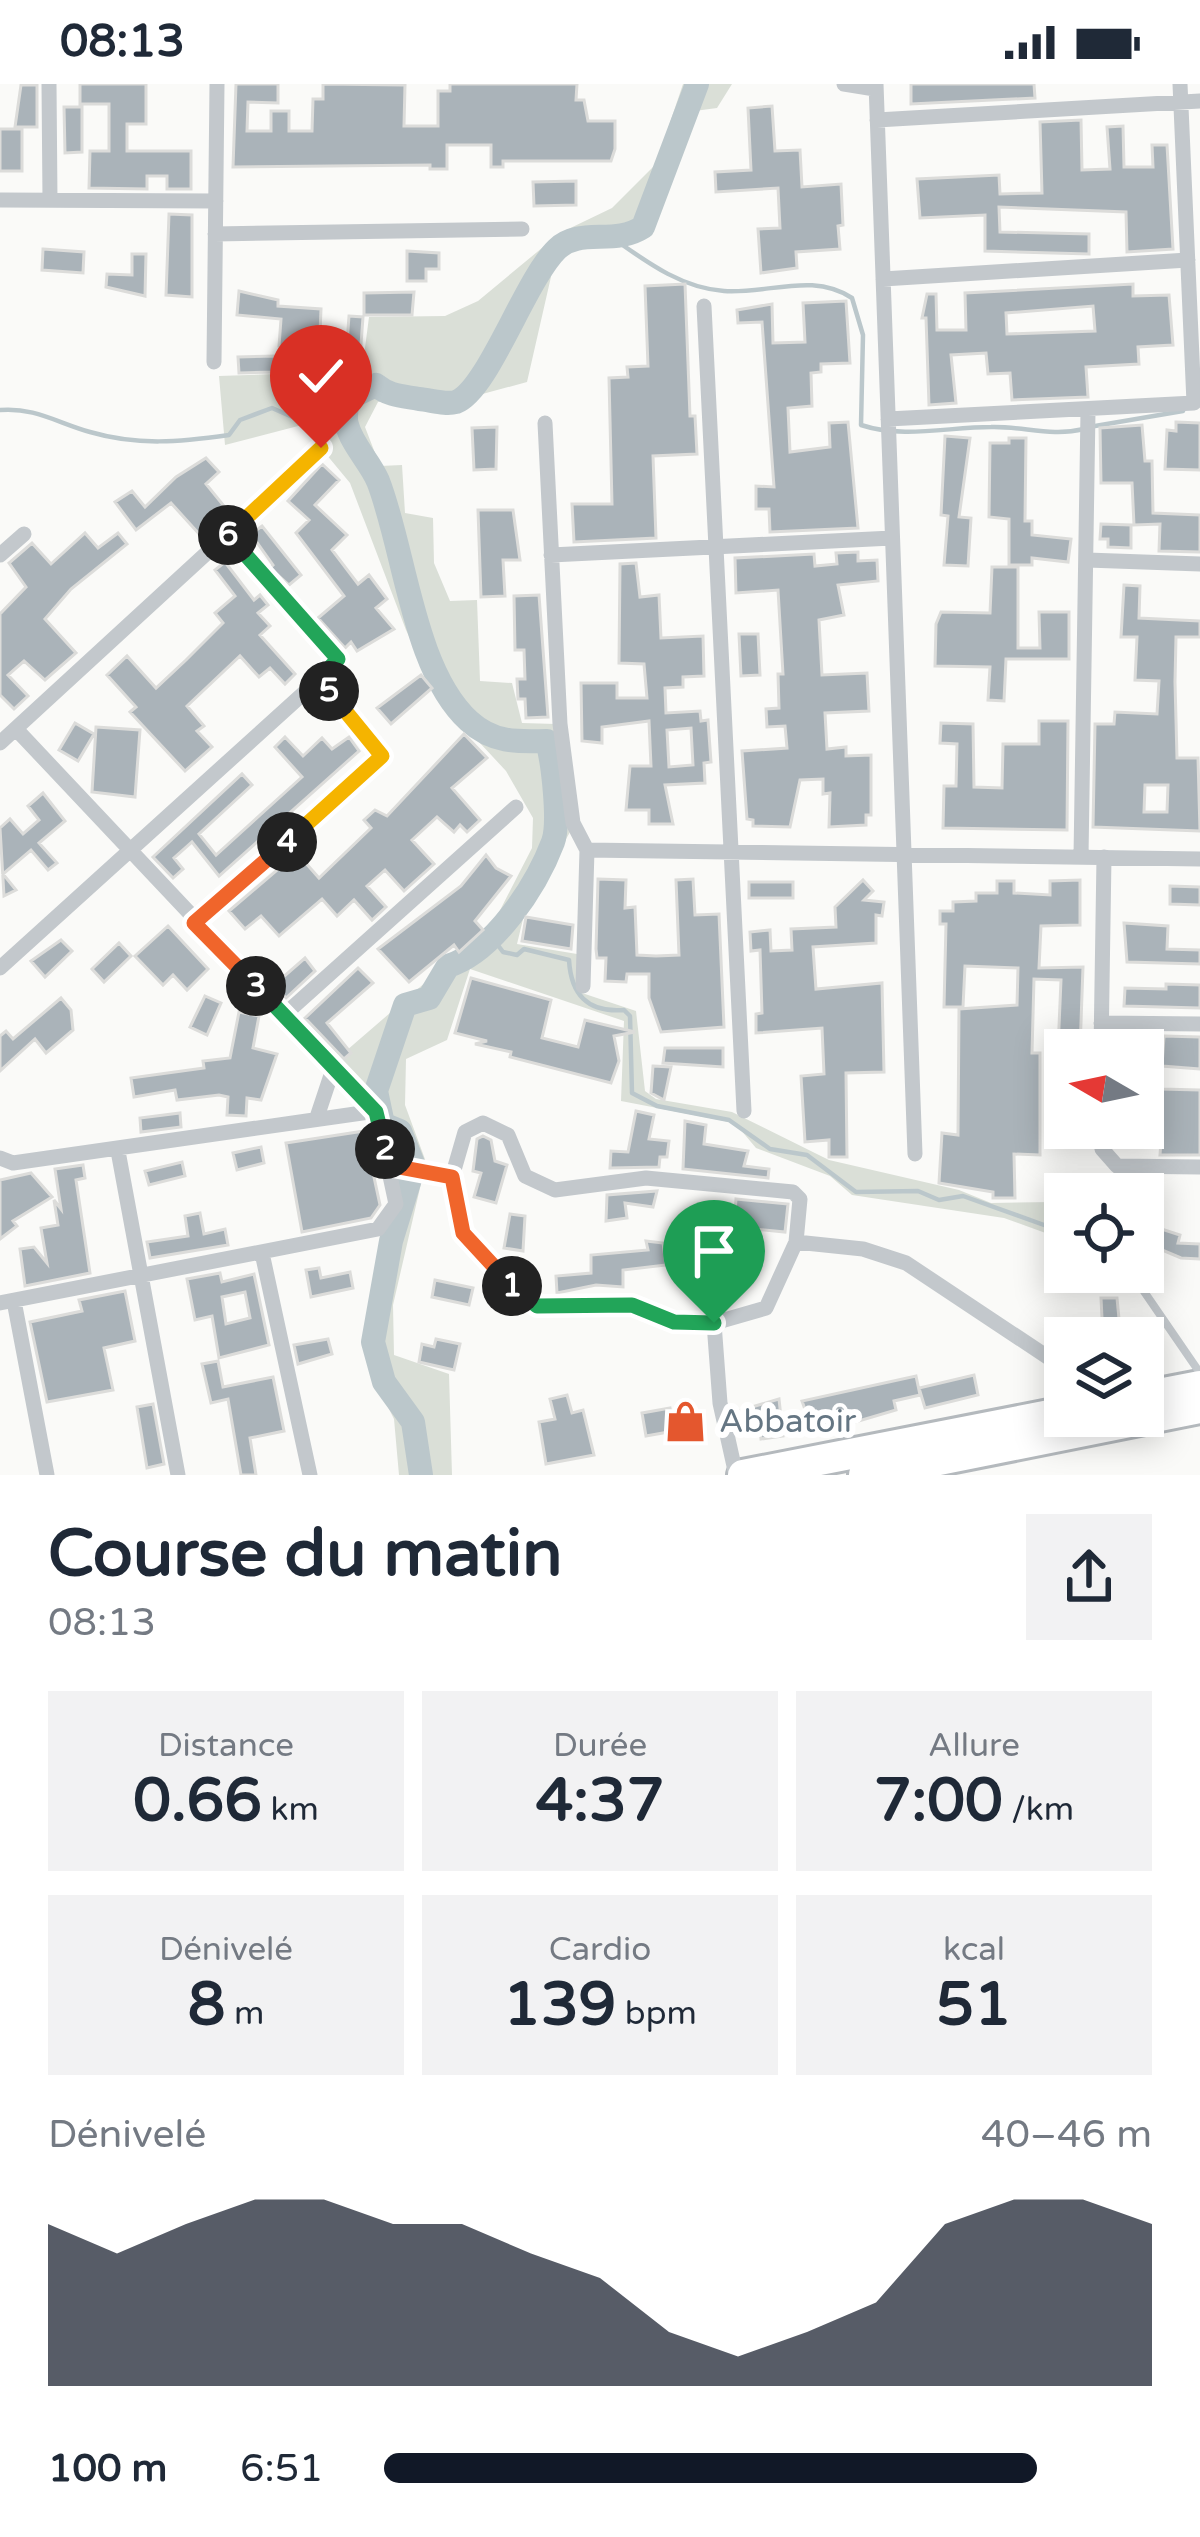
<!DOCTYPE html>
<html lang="fr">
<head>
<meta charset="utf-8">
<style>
	body { margin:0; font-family:"Varela Round",sans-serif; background:#f2f2f3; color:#1f2937; height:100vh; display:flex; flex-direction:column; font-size:45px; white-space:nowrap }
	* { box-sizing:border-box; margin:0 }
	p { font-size:39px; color:#747a83 }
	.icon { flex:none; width:66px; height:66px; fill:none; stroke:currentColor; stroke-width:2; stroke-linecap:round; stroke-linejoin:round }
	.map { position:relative; height:1391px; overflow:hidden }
	.side { display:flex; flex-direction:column; background:#fff; flex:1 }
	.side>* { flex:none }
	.needle { width:78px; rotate:279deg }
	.tools { position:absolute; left:1044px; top:945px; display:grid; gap:24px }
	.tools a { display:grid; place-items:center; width:120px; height:120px; border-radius:0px; background:#fff; box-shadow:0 6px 30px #0003; font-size:60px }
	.pin { position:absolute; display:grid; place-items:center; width:102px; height:102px; color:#fff; margin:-123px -51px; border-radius:50% 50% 50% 0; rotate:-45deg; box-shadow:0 0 12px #0007 }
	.pin .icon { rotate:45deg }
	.km { position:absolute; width:60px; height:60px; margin:-30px; border-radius:50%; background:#222; color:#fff; font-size:33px; line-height:60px; text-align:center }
	.round { display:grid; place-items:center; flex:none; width:126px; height:126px; border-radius:0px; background:#f2f2f3 }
	.overview { display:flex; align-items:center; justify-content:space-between; height:204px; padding:0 48px }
	h1 { font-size:66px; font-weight:700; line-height:90px }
	.stats { display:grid; grid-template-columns:repeat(3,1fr); gap:18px; height:204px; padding:12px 48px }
	.stats div { display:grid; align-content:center; border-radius:0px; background:#f2f2f3; text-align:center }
	.stats b { font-size:60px; font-weight:700 }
	.stats small { font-size:33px; font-weight:400 }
	.stats p { font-size:33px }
	.chart { height:336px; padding:24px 48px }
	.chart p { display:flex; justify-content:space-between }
	.chart svg { width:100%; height:216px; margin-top:12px; fill:#111827; opacity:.7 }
	ul { padding:0 48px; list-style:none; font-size:39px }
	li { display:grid; grid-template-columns:192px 144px 1fr; align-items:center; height:90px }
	li i { height:30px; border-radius:15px; background:#111827 }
	.status { display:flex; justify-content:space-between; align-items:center; height:84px; padding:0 60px; background:#fff; direction:ltr }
	.status svg { height:33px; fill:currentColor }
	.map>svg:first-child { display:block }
	.green { fill:#dadfd7 }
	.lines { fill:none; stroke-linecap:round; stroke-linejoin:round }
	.stream { stroke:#bbc7cb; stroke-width:4.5 }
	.river { stroke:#bbc7cb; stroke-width:24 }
	.building { fill:#aab3b9; stroke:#dcdcda; stroke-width:3; fill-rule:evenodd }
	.highway-casing { stroke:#b4b9bd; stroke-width:36 }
	.lane { stroke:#c3c8cc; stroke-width:8 }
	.street { stroke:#c3c8cc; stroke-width:15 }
	.highway { stroke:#fff; stroke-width:30 }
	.split-1-casing { stroke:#fff; stroke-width:24 }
	.split-2-casing { stroke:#fff; stroke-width:24 }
	.split-3-casing { stroke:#fff; stroke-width:24 }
	.split-4-casing { stroke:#fff; stroke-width:24 }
	.split-5-casing { stroke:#fff; stroke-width:24 }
	.split-6-casing { stroke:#fff; stroke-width:24 }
	.split-7-casing { stroke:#fff; stroke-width:24 }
	.split-1 { stroke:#22a559; stroke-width:15 }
	.split-2 { stroke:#f0652b; stroke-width:15 }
	.split-3 { stroke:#22a559; stroke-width:15 }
	.split-4 { stroke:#f0652b; stroke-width:15 }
	.split-5 { stroke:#f5b400; stroke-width:15 }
	.split-6 { stroke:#22a559; stroke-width:15 }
	.split-7 { stroke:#f5b400; stroke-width:15 }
	.labels { text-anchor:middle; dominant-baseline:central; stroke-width:12; stroke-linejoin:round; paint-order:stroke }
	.poi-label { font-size:33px; fill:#657683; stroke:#fff; text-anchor:start }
</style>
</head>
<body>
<div class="status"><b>08:13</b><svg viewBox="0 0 49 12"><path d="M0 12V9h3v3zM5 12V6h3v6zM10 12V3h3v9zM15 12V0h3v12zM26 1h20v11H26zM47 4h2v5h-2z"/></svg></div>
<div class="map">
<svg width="1200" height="1391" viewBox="0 0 1200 1391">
	<rect width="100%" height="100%" fill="#fafaf8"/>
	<path class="green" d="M683 0H732L717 24 687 28 658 125 572 167 553 184 527 298 442 321 396 314 378 318 365 343 380 382 402 381 405 429 433 434 434 479 450 517 477 516 480 597 512 599 522 639 556 640 570 748 524 831 517 860 577 870 582 909 636 927 645 1007 656 1015 732 1028 829 1076 959 1106 991 1119 1054 1118 1062 1155 1004 1134 852 1111 830 1092 756 1064 735 1039 621 1017 624 937 470 885 447 956 406 975 405 1021 426 1078 393 1221 394 1271 449 1290 452 1391H399L394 1335 375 1297 368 1226 401 1110 384 1032 339 973 493 840 532 764 533 734 506 687 440 616 406 546 350 399 302 341 225 361 219 292 362 287 369 233 445 232 478 217 560 149 612 124 656 80Z"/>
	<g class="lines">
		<path class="stream" d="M614 155C648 179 682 204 724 207 770 210 812 188 852 214L863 251 861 341C903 355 948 343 991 343 1023 342 1051 353 1084 345
			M0 326C34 323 58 339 90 348 138 362 180 358 229 351L240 336 272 324 329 349 347 344
			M1095 342 1183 327
			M494 856 503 868 517 871 524 865 569 876C571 910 587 929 624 926L630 932 632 1009 657 1022 729 1036 770 1065 807 1071 856 1108 918 1107 939 1116 963 1112 1044 1141 1065 1127"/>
		<path class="river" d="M421 1391 413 1338 384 1298 373 1258 391 1157 414 1082 400 1047 383 1040 376 1007 405 921 429 914 448 882C493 868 536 803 553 758 560 739 553 678 547 657 517 658 493 659 469 637 413 586 405 466 378 397 370 378 352 361 347 341 344 331 347 323 349 314L376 301C389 312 403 312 419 315 431 316 445 321 456 318 488 306 525 196 557 165 580 143 614 162 643 143L697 0"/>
	</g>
	<path class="building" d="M80 0H146V40H127V67H191V105H167V92H147V105L89 104 90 67H109V20H80Z
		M236 0H278V19L248 18 247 47H271V27H289V47H312L313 15H323V0L405 1 404 42H438V7H450V0H577L576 16H584L588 37H615V65L611 77H503V83H491V61H447V85H430V81L233 83Z
		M911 0H1034L1035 14 911 20Z
		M21 1H37V43H15Z
		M772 22 775 67 800 66 802 103 841 100 843 141 838 142 840 165 796 168 797 184 761 189 758 145 780 144 778 104 716 108 715 88 751 86 748 24Z
		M64 23H82V68L65 69Z
		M1081 36 1082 86 1110 85 1107 43 1123 42 1124 83H1153L1152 61H1167L1173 165 1127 168 1126 128 999 123 1000 148 1089 150V170L985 167V131L920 134 917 95 999 91 1000 110 1042 109 1040 38Z
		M0 45H22V87H0Z
		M576 97V121L534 122 533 98Z
		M169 130 192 131V213L166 211Z
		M43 165 84 168 83 189 42 186Z
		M407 167 439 169V185H426V197H407Z
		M132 170H146L145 212 106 203 107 190 132 191Z
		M685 200 690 332H695L697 370 653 372 656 454 574 458 572 420H612L609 294 628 293 627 283 648 282 645 202Z
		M1133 200V212L1169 211 1173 261 1138 263 1139 280 1086 283 1088 313 1012 316 1010 289 988 290 986 269 951 271 956 319 929 321 926 234H922L927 210H936L937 246H966L965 209ZM1093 222 1095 247 1007 250 1006 229Z
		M239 207 278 216V222L321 225 319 274 306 273V265L279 262 281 235 237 231Z
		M414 208 412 231H364V209Z
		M846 217 850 279 821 280V288L811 289 812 322 788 324 790 368 830 363 829 339 848 338 858 444 770 448 769 425H756V402L774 403 762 238 738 239 737 226 772 220 773 259 805 258 803 219Z
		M349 232 363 233 360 274 346 273Z
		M275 272V288L239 289 238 273Z
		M1176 338 1200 339V386L1165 385 1167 346 1176 347Z
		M1142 341 1145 377H1152L1153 429 1200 431V468L1159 467 1160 440 1134 441 1132 399H1101L1100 344Z
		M497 343 496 385 474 386 472 344Z
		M945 352 970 354 959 433 971 434 968 482 944 481 948 432 941 431Z
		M1009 354H1026L1025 437H1032V451L1071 455 1068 478 1032 474V481H1009V435L989 433 990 359H1009Z
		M206 374 219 388 206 400 228 427 200 451 171 419 136 446 115 418 132 407 145 423 176 393Z
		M322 380 339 396 315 421 347 451 332 466 358 500 369 491 387 515 376 524 394 545 357 567 351 558 345 564 318 534 344 512 296 449 309 436 288 417Z
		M478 426H513L520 476H503L505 512 481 513Z
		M1101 440 1131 441V464L1108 463V455H1100Z
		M262 442 301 491 289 501 270 484 273 481 251 450Z
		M85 449 98 464 118 449 127 460 71 505 45 535 76 569 45 596 24 577 8 591 28 612 14 625 0 611V530L26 503 9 479 32 459 51 480Z
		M858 468V477L877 476 878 497 838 501 844 531 819 536 822 591 867 589 869 627 825 629 827 665 846 663V672L871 671V731H866V741L829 743 830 709 823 710V695L800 696 790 743 753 742V736L747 735 742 667 787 664 785 642 767 643 766 625 779 624 778 590H783L778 506 736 509 735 474 814 470 815 482 837 480 836 469Z
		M225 478 254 516 260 511 268 521 258 529 270 542 260 551 295 590 285 600 270 584 259 593 240 572 187 622 204 642 197 647 212 663 185 687 130 628 136 623 107 591 127 572 156 604 186 576 223 539 215 529 235 512 215 486Z
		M636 479 640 513 659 511 661 554 703 552 704 592 683 593V603L665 604 666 629 700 627 701 637 708 636 711 678 704 679 705 699 665 701 673 740H649V726H626L630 682H651L649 637 602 643V659L582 657 581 599H617V614H647L644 580 619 579 620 480ZM691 644 693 681 669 683 667 646Z
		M992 483H1018V564H1040L1039 528H1069V575H1006L1004 617 988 616 990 583 935 582 936 540 941 528 990 529Z
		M1124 501 1140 502 1139 534 1200 537V553H1176L1175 598 1177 674H1198L1200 747 1093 743 1095 640H1114L1115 628 1157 630 1159 597 1135 596 1137 553H1121ZM1145 701H1168L1167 728H1144Z
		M539 511 548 633 526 634 525 615H518L517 595H525L524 566H515L514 512Z
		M739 550H758L760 591 741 592Z
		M421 591 432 604 391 640 377 624Z
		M1039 637H1068L1067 746 943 744 944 702H956L957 660 940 659 941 639 973 640 974 703 1002 704 1003 660H1039Z
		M75 639 94 650 78 677 59 666Z
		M96 643 140 646 135 713 92 708Z
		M464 650 487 674 452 704 480 736 467 748 460 741 454 748 437 733 412 756 434 780 404 807 385 786 367 802 386 823 372 836 354 816 337 832 322 815 279 852 261 832 245 845 229 827 297 769 319 794 371 744 364 736 375 726 387 732Z
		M285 653 303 672 322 654 332 665 349 653 359 667 219 792 192 758 174 774 183 785 173 794 153 773 242 690 252 701 199 750 216 771 302 693 275 663Z
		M43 709 65 737 39 759 57 779 48 786 31 766 3 790 16 806 4 812 0 744 10 735 23 750 39 736 28 722Z
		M486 771 496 784 511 792 475 837 483 846 459 868 454 861 409 898 378 865 461 802Z
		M598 795 626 796 625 824 635 823 637 871 656 872 679 871 676 796 693 795 695 831 719 830 724 943 661 948 649 914V890H627L626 898 605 897 606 874H597L596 865Z
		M863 796 873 807 864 816 884 818 882 832 876 831V859L813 863 816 905 882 899 884 988 846 989 847 1073H829V1056L805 1058 801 992 824 990 822 944 756 949V930L762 929 760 866 751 867 750 848 770 846 771 867 792 866 791 845 836 843 835 823Z
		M1080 796V841L1041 842 1039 884 1083 883 1080 966H1058L1061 896 1034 895 1032 969H1040V1071L1014 1070 1015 1114H993V1108L939 1099 942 1049 958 1051 959 925 1017 921 1018 884 965 882 963 923H944L946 840H940V827H953V818L976 817V809H997V797H1014V809L1050 811V797Z
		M749 798H793V814H749Z
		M1170 802 1200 803V821L1170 820Z
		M526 833 573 841 571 865 522 857Z
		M1124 839 1168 842 1167 865 1200 866V880L1127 878Z
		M168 842 208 885 187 906 173 891 163 901 135 872Z
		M61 856 72 867 45 893 31 877Z
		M119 859 131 872 104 898 92 885Z
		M305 874 315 887 286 914 274 901Z
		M358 884 373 899 327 939 351 969 344 975 305 934Z
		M471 894 551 916 542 954 578 963 585 936 635 948 614 952 619 977 611 999 510 973 511 968 475 960 487 957 455 949Z
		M1166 900 1200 901V924L1124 922 1125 904 1166 905Z
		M205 912 221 919 207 951 190 943Z
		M61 914 71 926 73 946 46 969 35 955 0 987V952L6 947 13 955Z
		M239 928 259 932 253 964 277 970 261 1016 247 1014 246 1032 227 1031 228 1013 219 1011 177 1016 175 1006 134 1013 131 994 204 984 203 977 230 974Z
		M1164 952 1200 953V985L1162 982Z
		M665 964H723V983L663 979Z
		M1143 978 1161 980V1005L1200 1006V1071H1160L1162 1044 1143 1043Z
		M653 982 671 983 664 1016 651 1009Z
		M636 1027 654 1031 649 1055 669 1057 667 1073H660L659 1083 610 1084 611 1067 628 1068Z
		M180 1029 181 1043 141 1048 140 1034Z
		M685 1037 706 1041 704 1060 748 1067 744 1082 769 1085 768 1094 683 1085Z
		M364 1047 380 1121 371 1134 302 1148 286 1059Z
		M483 1052 491 1056 495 1077 507 1081 496 1119 474 1113 481 1089 473 1087 477 1055Z
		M261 1063 264 1079 237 1086 233 1069Z
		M182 1078 185 1092 149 1101 145 1087Z
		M83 1081 85 1094 76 1096 90 1189 25 1202 20 1165 34 1163 47 1179 41 1144 58 1141 54 1116 61 1125 55 1085Z
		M31 1089 52 1113 13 1137 17 1142 0 1155V1096Z
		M657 1107 653 1123 625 1119 627 1134 606 1137 607 1111Z
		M736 1115 788 1120 785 1148 734 1143Z
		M200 1129 204 1150 225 1145 228 1161 150 1174 147 1158 188 1152 185 1132Z
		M510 1130 525 1132 523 1167 504 1164Z
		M698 1133 699 1154 671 1156 673 1139Z
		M1143 1139 1180 1151 1178 1159 1200 1160V1175L1181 1174 1143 1158Z
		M646 1157 663 1159 666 1181 623 1186V1203L596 1201 557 1209 556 1192 591 1189V1171L648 1166Z
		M319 1184 321 1194 350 1188 353 1204 311 1213 306 1186Z
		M220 1189 222 1198 254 1190 269 1261 219 1274 212 1232 195 1236 187 1195ZM245 1208 250 1234 226 1240 222 1213Z
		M435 1196 473 1204 469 1221 432 1213Z
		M125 1207 135 1257 104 1264 113 1306 47 1318 30 1238 82 1227 79 1216Z
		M1101 1214H1117L1120 1245 1146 1239 1150 1254H1103Z
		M328 1255 332 1270 298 1280 294 1261Z
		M436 1255 460 1260 454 1286 419 1278 422 1260 434 1263Z
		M218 1277 223 1303 273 1293 284 1347 250 1354 256 1391H241L228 1315 211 1319 202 1280Z
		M974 1291 978 1311 925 1324 919 1304Z
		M916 1292 920 1311 894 1317 896 1326 835 1344 812 1345 802 1317Z
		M567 1311 572 1329 583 1326 594 1371 546 1380 539 1338 555 1335 550 1315Z
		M779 1315 783 1352 761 1355 760 1345 740 1349 735 1328Z
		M153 1320 164 1380 147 1384 137 1323Z
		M670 1324 674 1347 646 1352 642 1329Z"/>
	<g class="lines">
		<defs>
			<path id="highway" d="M1143 1313 1200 1302
				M743 1391 1065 1328
				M864 1391 1200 1324"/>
		</defs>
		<use href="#highway" class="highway-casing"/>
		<path class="lane" d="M1143 1206 1200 1289"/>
		<path class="street" d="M49 0 50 116
			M844 0 875 5
			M876 0 915 1070
			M877 36 1200 17
			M0 116 216 117
			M215 150 522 145
			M883 195 1188 176
			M704 222 744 1027
			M214 278 217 0
			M888 335 1194 319 1180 0
			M545 339 560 640 573 739 587 766 583 902
			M0 471 24 450
			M551 471 892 454
			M1087 476 1200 480
			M0 659 321 364
			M587 766 1200 775
			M1081 773 1088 327
			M194 839 380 676 379 665 319 595
			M0 884 337 579 227 453
			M284 931 516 723
			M1101 939 1200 940
			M1101 966 1104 773
			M317 1033 333 985
			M1100 1044 1102 1065 1117 1082 1200 1083
			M118 1067 178 1391
			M0 1074 13 1079 376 1027
			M388 1081 452 1093 465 1048 483 1039 508 1051 525 1092 555 1106 646 1094 793 1108 800 1115 796 1158
			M452 1093 463 1149 537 1222 632 1221 674 1238 714 1239 766 1224 796 1158 863 1165 906 1179 1052 1276 1065 1296
			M262 1169 310 1391
			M14 1217 47 1391
			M0 1219 378 1145 396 1120 376 1027 16 645
			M714 1239 720 1319 736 1391"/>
		<use href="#highway" class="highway"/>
	</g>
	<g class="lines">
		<defs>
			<path id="split-1" d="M512 1202 537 1222 632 1221 674 1238 714 1239"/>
			<path id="split-2" d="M385 1065 388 1081 452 1093 463 1149 512 1202"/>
			<path id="split-3" d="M256 902 376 1028 385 1065"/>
			<path id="split-4" d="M256 902 194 839 287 758"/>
			<path id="split-5" d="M287 758 382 672 329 607"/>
			<path id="split-6" d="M228 451 338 575 319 595 329 607"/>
			<path id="split-7" d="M228 451 321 364"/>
		</defs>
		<use href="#split-1" class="split-1-casing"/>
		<use href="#split-2" class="split-2-casing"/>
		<use href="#split-3" class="split-3-casing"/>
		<use href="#split-4" class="split-4-casing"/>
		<use href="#split-5" class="split-5-casing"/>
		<use href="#split-6" class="split-6-casing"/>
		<use href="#split-7" class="split-7-casing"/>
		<use href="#split-1" class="split-1"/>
		<use href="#split-2" class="split-2"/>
		<use href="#split-3" class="split-3"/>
		<use href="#split-4" class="split-4"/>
		<use href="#split-5" class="split-5"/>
		<use href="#split-6" class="split-6"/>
		<use href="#split-7" class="split-7"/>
	</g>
	<defs>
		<symbol id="shop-bare" viewBox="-9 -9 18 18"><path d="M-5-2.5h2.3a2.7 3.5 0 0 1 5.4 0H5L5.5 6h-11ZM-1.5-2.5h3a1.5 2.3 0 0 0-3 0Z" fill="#e4572e" stroke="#fff" stroke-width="2.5" paint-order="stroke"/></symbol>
	</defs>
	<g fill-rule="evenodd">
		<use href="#shop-bare" x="656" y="1308" width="59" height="59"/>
	</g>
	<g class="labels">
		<g class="poi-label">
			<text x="719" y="1337">Abbatoir</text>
		</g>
	</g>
</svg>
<div class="tools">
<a><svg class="needle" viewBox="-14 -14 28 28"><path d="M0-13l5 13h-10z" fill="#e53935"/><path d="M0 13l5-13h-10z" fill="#747a83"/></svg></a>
<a><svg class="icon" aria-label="locate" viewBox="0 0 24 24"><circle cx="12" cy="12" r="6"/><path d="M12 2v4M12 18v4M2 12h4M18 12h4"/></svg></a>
<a><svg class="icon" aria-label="layers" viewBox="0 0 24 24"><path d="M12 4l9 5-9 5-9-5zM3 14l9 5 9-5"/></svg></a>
</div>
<div class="pin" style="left:714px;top:1239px;background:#1e9e55"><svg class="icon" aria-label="arrive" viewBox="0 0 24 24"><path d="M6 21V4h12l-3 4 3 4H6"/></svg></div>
<div class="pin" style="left:321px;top:364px;background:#d93025"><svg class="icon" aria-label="check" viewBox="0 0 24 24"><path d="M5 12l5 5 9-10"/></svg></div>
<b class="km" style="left:512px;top:1202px">1</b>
<b class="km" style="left:385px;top:1065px">2</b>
<b class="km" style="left:256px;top:902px">3</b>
<b class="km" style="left:287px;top:758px">4</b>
<b class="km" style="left:329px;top:607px">5</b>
<b class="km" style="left:228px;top:451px">6</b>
</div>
<section class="side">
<div class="overview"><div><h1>Course du matin</h1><p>08:13</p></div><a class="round"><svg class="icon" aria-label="share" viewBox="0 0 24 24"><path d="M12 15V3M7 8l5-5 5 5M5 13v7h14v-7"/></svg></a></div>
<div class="stats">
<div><p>Distance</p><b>0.66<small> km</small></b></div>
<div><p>Durée</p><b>4:37</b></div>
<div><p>Allure</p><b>7:00<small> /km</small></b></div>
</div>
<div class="stats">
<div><p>Dénivelé</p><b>8<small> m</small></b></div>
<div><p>Cardio</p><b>139<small> bpm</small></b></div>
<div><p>kcal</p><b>51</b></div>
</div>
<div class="chart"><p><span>Dénivelé</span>40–46 m</p>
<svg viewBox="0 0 160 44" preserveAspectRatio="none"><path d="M0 44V11L10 17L20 11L30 6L40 6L50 11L60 11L70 17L80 22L90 33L100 38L110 33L120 27L130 11L140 6L150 6L160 11V44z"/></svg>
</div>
<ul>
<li><b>100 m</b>6:51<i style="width:85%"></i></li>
</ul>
</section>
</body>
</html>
